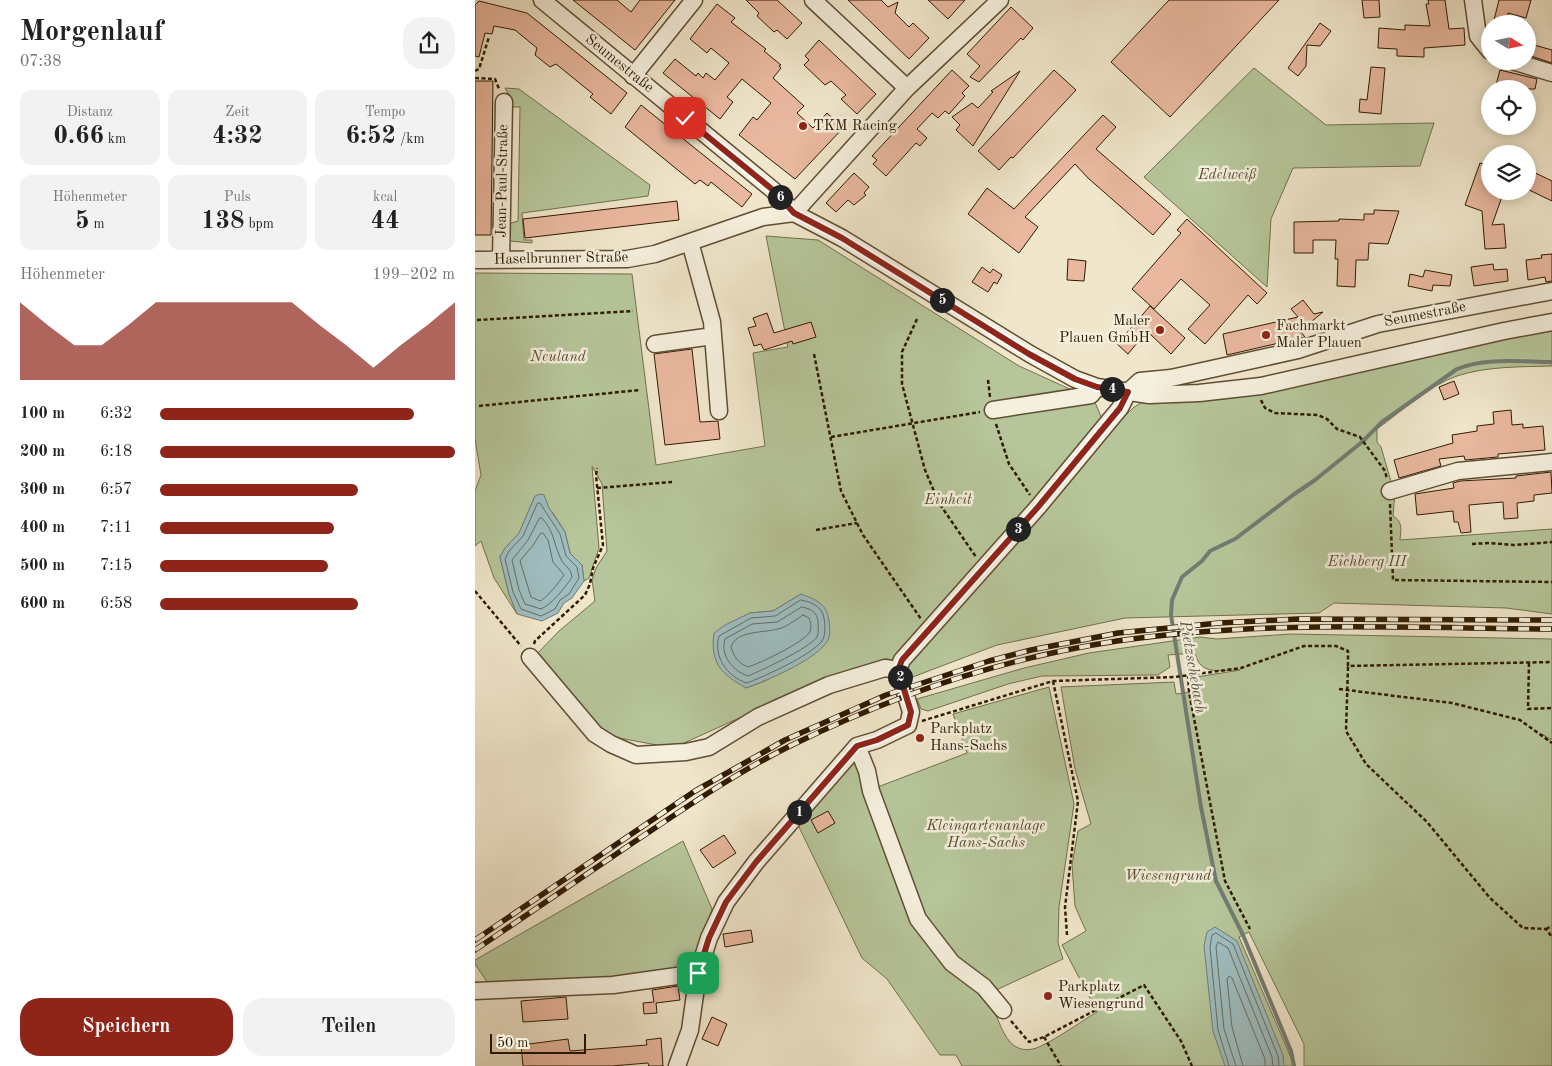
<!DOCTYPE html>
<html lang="de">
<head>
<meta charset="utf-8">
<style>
	body { margin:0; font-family:"Old Standard TT",serif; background:#f2f2f2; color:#222; height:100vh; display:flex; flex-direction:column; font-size:19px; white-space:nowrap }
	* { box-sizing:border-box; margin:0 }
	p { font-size:16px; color:#767676 }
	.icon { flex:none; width:28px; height:28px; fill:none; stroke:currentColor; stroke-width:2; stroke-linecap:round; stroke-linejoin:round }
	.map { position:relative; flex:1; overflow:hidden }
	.details { display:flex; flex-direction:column; background:#fff; width:475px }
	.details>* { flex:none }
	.needle { width:32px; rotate:100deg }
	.tools { position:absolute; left:1006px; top:15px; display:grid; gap:10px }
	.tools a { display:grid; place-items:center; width:55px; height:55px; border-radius:50%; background:#fff; box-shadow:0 2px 12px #0003; font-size:25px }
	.scale { position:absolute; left:15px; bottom:12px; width:96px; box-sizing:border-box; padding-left:5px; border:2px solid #2f1b00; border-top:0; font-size:14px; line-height:18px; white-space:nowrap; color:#2f1b00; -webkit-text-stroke:4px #f5efdd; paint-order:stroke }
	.pin { position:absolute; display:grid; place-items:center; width:42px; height:42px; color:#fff; margin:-21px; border-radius:10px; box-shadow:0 2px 8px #0006 }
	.km { position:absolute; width:25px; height:25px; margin:-12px; border-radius:50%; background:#222; color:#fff; font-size:14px; line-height:25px; text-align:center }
	.round { display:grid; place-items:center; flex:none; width:52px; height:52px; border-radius:20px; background:#f2f2f2 }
	.summary { display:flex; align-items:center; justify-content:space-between; height:85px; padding:0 20px }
	h1 { font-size:28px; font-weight:700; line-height:38px }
	.figures { display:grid; grid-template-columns:repeat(3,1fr); gap:8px; height:85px; padding:5px 20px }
	.figures div { display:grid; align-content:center; border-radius:12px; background:#f2f2f2; text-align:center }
	.figures b { font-size:25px; font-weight:700 }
	.figures small { font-size:14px; font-weight:400 }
	.figures p { font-size:14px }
	.chart { height:140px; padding:10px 20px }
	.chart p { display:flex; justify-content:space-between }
	.chart svg { width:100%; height:90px; margin-top:5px; fill:#8f2418; opacity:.7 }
	.cta { display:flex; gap:10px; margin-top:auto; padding:10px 20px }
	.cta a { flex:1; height:58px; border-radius:20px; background:#8f2418; color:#fff; font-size:20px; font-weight:700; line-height:58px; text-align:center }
	.cta a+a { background:#f2f2f2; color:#222 }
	ul { padding:0 20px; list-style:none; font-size:16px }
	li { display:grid; grid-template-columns:80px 60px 1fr; align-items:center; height:38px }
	li i { height:12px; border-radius:6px; background:#8f2418 }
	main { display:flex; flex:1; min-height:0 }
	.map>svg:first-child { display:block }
	.green { fill:#b6c69a; stroke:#72704d; fill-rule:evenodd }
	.water { fill:#9ebdc0; stroke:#727c73 }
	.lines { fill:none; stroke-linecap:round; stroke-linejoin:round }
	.shore { stroke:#666c60; stroke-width:1 }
	.stream { stroke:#727c73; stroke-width:4 }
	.building { fill:#e9b89f; stroke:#2f1b00 }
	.minor-casing { stroke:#5f4e33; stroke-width:19 }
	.path { stroke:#2f1b00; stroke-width:2.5; stroke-dasharray:4 2.5; stroke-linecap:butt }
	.minor { stroke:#f5efdd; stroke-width:16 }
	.rail-casing { stroke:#2f1b00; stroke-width:5.5 }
	.rail { stroke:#f5efdd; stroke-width:4; stroke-dasharray:11; stroke-linecap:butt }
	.route-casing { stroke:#fff; stroke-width:10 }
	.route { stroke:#8f2418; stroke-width:6 }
	.poi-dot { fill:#8f2418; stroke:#f5efdd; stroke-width:2 }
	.labels { text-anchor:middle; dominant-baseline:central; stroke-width:5; stroke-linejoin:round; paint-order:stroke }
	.street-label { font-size:15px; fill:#2f1b00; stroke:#f5efdd }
	.poi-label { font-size:15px; fill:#2f1b00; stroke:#f5efdd; text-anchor:start }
	.park-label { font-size:15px; font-style:italic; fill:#584e2e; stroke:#f5efdd }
	.water-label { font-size:16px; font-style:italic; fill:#565443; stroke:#f5efdd }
</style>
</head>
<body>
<main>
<section class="details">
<div class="summary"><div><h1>Morgenlauf</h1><p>07:38</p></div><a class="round"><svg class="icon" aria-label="share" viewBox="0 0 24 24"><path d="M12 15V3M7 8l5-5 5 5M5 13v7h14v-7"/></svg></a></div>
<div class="figures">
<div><p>Distanz</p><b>0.66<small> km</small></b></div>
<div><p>Zeit</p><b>4:32</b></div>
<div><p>Tempo</p><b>6:52<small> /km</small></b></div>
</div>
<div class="figures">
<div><p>Höhenmeter</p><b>5<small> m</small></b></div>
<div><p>Puls</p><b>138<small> bpm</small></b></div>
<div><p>kcal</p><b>44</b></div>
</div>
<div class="chart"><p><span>Höhenmeter</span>199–202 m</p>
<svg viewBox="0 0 160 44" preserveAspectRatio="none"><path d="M0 44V6L10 17L20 27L30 27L40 17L50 6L60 6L70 6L80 6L90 6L100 6L110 17L120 27L130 38L140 27L150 17L160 6V44z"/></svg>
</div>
<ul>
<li><b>100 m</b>6:32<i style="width:86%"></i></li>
<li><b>200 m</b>6:18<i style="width:100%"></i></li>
<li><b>300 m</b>6:57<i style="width:67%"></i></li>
<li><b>400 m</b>7:11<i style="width:59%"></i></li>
<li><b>500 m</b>7:15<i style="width:57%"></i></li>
<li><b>600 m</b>6:58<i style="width:67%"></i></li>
</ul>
<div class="cta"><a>Speichern</a><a>Teilen</a></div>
</section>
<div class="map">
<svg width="1077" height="1066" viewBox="0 0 1077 1066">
	<rect width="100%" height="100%" fill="#f0e6cb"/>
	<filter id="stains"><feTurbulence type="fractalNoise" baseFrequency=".004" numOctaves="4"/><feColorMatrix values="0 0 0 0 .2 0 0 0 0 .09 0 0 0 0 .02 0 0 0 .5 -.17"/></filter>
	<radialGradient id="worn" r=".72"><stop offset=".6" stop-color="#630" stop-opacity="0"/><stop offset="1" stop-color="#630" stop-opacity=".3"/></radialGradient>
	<path class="green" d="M779 68 851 125 959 123 945 166 818 168 796 219 792 287 669 177Z
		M30 88 44 89 175 185 173 196 47 213 49 240H57V243L34 241 33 224 43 221 45 107H33V93Z
		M291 236 343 240 544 366 619 400 627 419 643 423 658 408 672 399 1077 329V366C1046 367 1012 366 982 376 953 386 927 411 902 429V442L906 447 917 485 906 490 913 494 920 492 918 516C928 522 926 529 925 540L1077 529V614L1031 608 859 603 844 613 650 618 522 645 435 678C431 668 422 660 410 659L357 676 198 748 133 736 94 698 62 654 84 631 120 601 117 580 121 568 132 551 127 484 117 466 124 548 114 578 109 581 107 565 95 553 90 532 78 513 60 496 44 534 30 548 25 557 34 594 42 614 19 578 6 541 0 546V491L6 475 0 439V273L157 274 181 465 290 446 278 353 313 347ZM326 594 336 656 290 681 271 688 275 613 298 611Z
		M816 634 1077 639V740L1067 734 1077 742V1066H829V1044L774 932 764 937 817 1060 818 1066H487L481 1055H465L412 979 387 958 323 825 377 764 381 763 441 922 473 971C485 974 508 993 515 1003 526 1021 530 1055 558 1049 572 1046 608 1020 622 1012L587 945 611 931 600 906 597 865 603 831 616 824 600 769 586 687 699 682 701 694 717 692V686L722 677 765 670C745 670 725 676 720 653L693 655 695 667 683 675 567 676 533 684 453 711 446 709 442 699 549 668 614 653 725 637 742 639Z
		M574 687 599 804 584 907 583 943 588 959 519 991 468 944 447 911 434 877 433 865 429 864 400 788 492 753 478 714Z
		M208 841 237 909 220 961 210 968 105 982 13 983 0 964V960Z"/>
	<path class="water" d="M65 494 69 495 74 508 90 532 95 553 107 565 109 581 97 598 89 603 83 613 67 621 42 614 34 594 25 557 30 548 44 533 60 496Z
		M326 594C341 600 352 603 354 621 355 628 356 638 351 643 338 661 291 681 271 688 246 674 235 663 239 633L250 625 275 613 298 611Z
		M740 927 762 941 808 1055 809 1066H750L738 1031 729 946 732 932Z"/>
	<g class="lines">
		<path class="shore" d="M65 503 85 534 91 556 102 567 104 578 94 594 85 600 80 609 66 616 46 609 38 592 30 559 34 551 48 536 62 504Z
			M67 518C80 533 78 542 85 557 88 566 96 567 97 577 91 587 76 605 66 609L50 604 44 590 37 560 53 540 64 519Z
			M68 533 73 540 78 562 89 575C85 581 71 599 65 601L56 597 45 561 59 544 65 534Z
			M326 600C336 602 347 606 349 618 350 625 351 635 347 641 335 656 290 676 272 683 252 677 238 656 244 636L276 618 300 616Z
			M327 607C336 609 342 612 343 621 343 626 344 633 342 637 333 649 287 670 273 676 258 671 245 656 250 639L277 624 302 622Z
			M328 615 334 618C336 623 337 629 334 633 327 643 286 663 273 667 263 663 259 657 256 647 261 630 290 633 303 629 312 627 320 620 328 615Z
			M754 1066 743 1030 735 947 737 935 741 933 758 944 803 1056 804 1066
			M761 1066 749 1029 741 947 743 942 753 948 797 1057 798 1066
			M768 1066 757 1027 752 979 754 976 757 978 790 1059V1066"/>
		<path class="stream" d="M819 1066 816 1051 768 935 741 881 726 807 696 615 697 600 707 577 727 561 735 551 760 539 818 495 840 480 887 442 907 422 982 369C1010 357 1047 362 1077 362"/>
	</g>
	<path class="building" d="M98 0H142L156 12 165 0H200L160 50Z
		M271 0H302L327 23 312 39 302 30 299 32 282 16 284 13Z
		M373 0H406L413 7 423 2 420 13 434 27 438 23 454 38 434 59Z
		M453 0H490L473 19Z
		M694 0H804L695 117 636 62Z
		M887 0H904L905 17 889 18Z
		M953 0H970L974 29 989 28 990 45 949 48V57L922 56V49L903 48 904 28 930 30V25L955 26 951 4H954Z
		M1024 0H1056L1051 18 1033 13V24H1018Z
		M4 1 52 13 152 93 136 114 115 97 118 94 81 64 75 67 60 55 62 48 40 30 19 26 17 34 10 33 4 57 0 56V5Z
		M242 4 260 18 256 22 291 49 289 51 306 65 304 66 306 68 298 78 329 106 322 113 338 128 352 113 368 128 320 179 264 135 278 117 282 120 296 103 267 79 252 97 258 102 245 119 188 73 200 59 221 76 223 73 228 78 231 73 240 80 254 63 236 48 232 53 215 39Z
		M536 7 558 28 548 40 546 38 504 82 495 77 505 66 492 54Z
		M845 23 856 31 845 46 832 45 831 66 823 76 813 68Z
		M344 40 401 94 382 114 366 99 371 95 356 81 350 85 329 65 334 60 330 56Z
		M1059 45 1077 50V63L1056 56Z
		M896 67 910 68 906 114 884 112 885 99 892 100Z
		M477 70 494 86 487 93 490 96 474 114 470 111 463 118 457 113 442 129 452 138 445 146 441 143 411 176 398 164 402 160 397 156Z
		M579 70 601 90 538 158 536 157 524 170 503 151Z
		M1025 70 1062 79 1060 89H1020Z
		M545 71 498 146 481 130 485 125 477 117 497 103 503 108 518 92 516 91Z
		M0 81H18L16 235H0Z
		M166 105 277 194 267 207 236 182 233 186 225 180 220 184 150 127Z
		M628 115 641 127 621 149 696 214 678 235 613 178 600 164 550 217 563 227 544 253 493 214 512 188 539 209Z
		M1005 163 1015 166V191H1029L1017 225 1029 224 1031 248 1010 249 1007 211 990 205Z
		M1052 169 1077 181V201L1052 189Z
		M379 173 394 187 389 193 391 195 379 205 373 200 361 212 351 203Z
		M202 201 204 220 50 238 48 219Z
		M899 210 924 211 913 244 894 243 893 260H881L880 287 862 286 863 259H860L861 240H838V253H819V222L864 221V219L889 220V214H899Z
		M712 219 792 293 782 304 773 295 730 344 713 329 735 305 706 279 679 309 657 289 706 233 702 230Z
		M1077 254V281L1071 282 1070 277 1053 280 1051 260 1067 258 1066 255Z
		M593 259 611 261 609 281 592 280Z
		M1018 264 1019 270 1032 269 1033 281 999 286 996 267Z
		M507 267 515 273 518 269 527 275 522 284 519 282 513 292 497 282Z
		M950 270 977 275 975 286 958 285 957 291 933 286 935 274 948 277Z
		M828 300 839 314 848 312 825 331 830 337 752 355 748 334 823 317 816 309Z
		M675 306 710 338 696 354 672 331 653 354 642 344Z
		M292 313 299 333 336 322 341 337 318 344 317 341 289 350 286 344 279 346 273 328 281 326 278 318Z
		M217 349 225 422 243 421 245 439 190 445 179 354Z
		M979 381 984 394 969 400 964 387Z
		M1036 410 1037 425 1048 424V428L1068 426 1070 450 1023 454V457L990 460 989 456 964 459 966 466 924 478 919 460 978 443 977 435 1002 431V426L1019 424 1018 412Z
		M1076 472 1077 493 1059 495V501L1042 503 1043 518 1029 519 1028 502 994 505 996 532 986 533 983 522H979L978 511 942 515 940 494 979 488 978 483 985 481 1041 478V476Z
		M353 811 360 823 343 833 336 820Z
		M249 835 261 853 238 868 225 850Z
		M276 930 278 942 250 947 248 934Z
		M203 986 205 1000 181 1003 182 1013 169 1014 168 1003 179 1002 177 990Z
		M91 997 93 1019 48 1022 46 1001Z
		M237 1017 252 1024 243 1046 227 1039Z
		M186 1038 188 1066H174L173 1063 136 1066H48L46 1045 93 1039 95 1051 172 1045 171 1040Z"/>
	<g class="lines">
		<defs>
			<path id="minor" d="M67 0 298 190 319 213 367 238 555 354 600 379 622 387 674 395 724 393 786 386 1029 331 1077 322
				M338 0 432 88
				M998 0 1003 36 1015 51
				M1037 61 1077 73
				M158 76 219 0
				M215 242 237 322 244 411
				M0 260 152 259 180 254 288 217 319 213 432 88 525 0
				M26 260 29 102
				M180 344 238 336
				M518 410 616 395 622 387
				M915 491 983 471 1077 462
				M55 657 120 734 136 744 161 755 211 752 234 747 283 717 354 685 410 668 423 670
				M382 746 392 771 396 791 443 919 477 963 509 987 528 1010
				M0 991 138 985 223 973
				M202 1066 215 1030 223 973 234 938 251 902 281 862 382 746 402 740 433 725 436 712 423 670 427 660 563 507 645 408 653 392 665 381 696 378 823 350 903 324 1077 291"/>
		</defs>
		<use href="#minor" class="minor-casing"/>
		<path class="path" d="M0 71 4 69 14 37
			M0 78 20 79 24 89
			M442 319 427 352V384L450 470 464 503 501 557
			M2 320 158 311
			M339 354 366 491 388 535 446 619
			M513 380 515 397
			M786 400 790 408 800 413 843 415 852 419 862 429 885 437 910 471 912 479
			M4 406 165 390
			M521 424 534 464 555 495
			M356 437 505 412
			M122 488 197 482
			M915 504 918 580 1077 582
			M341 530 382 523
			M997 544 1014 543 1039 545 1077 542
			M0 591 46 646
			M59 644 60 641 110 595 115 584 118 568 128 545 121 475 122 468
			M1054 663 1053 709 1077 708
			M873 667 871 731 891 764 952 822 1015 898 1048 928 1071 929 1077 937
			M713 675 714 692 750 881 775 929
			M578 681 603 801 590 907 592 935
			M864 689 977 703 1045 720 1077 743
			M447 721 578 681 700 677 766 668 829 646H861L873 651V666L1077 662
			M1071 929 1077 926
			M536 1021 554 1042 569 1037 669 985 706 1041 717 1066
			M569 1037 586 1066"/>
		<use href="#minor" class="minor"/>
		<defs>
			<path id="rail" d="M0 940 220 791 310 740 411 695 514 661 556 650 643 633 744 623 823 619 1077 620
				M0 950C53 914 106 878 159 842 210 808 262 772 317 745 419 695 529 658 642 641 785 620 933 628 1077 629"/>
		</defs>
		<use href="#rail" class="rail-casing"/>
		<use href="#rail" class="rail"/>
	</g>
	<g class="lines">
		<defs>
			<path id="route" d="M210 118 298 190 319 213 367 238 554 354 600 379 622 387 653 392 645 408 563 507 427 660 423 670 436 712 433 725 402 740 382 746 281 862 251 902 234 938 223 973"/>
		</defs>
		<use href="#route" class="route-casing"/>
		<use href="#route" class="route"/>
	</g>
	<g class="poi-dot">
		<circle cx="328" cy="126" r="5"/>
		<circle cx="685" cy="330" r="5"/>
		<circle cx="791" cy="335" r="5"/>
		<circle cx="445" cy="738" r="5"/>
		<circle cx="573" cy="996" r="5"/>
	</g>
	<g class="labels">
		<g class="street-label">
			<text transform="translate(144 64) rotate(39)">Seumestraße</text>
			<text transform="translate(28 181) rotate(-89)">Jean-Paul-Straße</text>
			<text transform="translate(86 259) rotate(-1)">Haselbrunner Straße</text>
			<text transform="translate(950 315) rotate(-11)">Seumestraße</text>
		</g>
		<g class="poi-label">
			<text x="338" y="126">TKM Racing</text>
			<text x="675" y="321" text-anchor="end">Maler<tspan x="675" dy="17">Plauen GmbH</tspan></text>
			<text x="801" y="326">Fachmarkt<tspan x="801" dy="17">Maler Plauen</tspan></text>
			<text x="455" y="729">Parkplatz<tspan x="455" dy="17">Hans-Sachs</tspan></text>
			<text x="583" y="987">Parkplatz<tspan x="583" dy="17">Wiesengrund</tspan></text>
		</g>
		<g class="park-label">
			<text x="752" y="175">Edelweiß</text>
			<text x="83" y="357">Neuland</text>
			<text x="473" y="500">Einheit</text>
			<text x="892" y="562">Eichberg III</text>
			<text x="511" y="826">Kleingartenanlage<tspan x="511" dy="17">Hans-Sachs</tspan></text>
			<text x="693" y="876">Wiesengrund</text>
		</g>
		<g class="water-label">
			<text transform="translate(717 667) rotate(80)">Pietzschebach</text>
		</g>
	</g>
	<rect width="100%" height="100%" filter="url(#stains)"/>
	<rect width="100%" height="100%" fill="url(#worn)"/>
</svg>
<div class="tools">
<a><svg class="needle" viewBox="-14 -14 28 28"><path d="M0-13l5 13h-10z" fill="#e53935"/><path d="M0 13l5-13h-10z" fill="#767676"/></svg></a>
<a><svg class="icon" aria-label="locate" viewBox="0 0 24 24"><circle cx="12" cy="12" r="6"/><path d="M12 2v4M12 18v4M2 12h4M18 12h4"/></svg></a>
<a><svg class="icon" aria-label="layers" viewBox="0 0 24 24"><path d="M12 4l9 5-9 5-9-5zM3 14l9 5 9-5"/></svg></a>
</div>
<div class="scale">50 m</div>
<div class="pin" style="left:223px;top:973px;background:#1e9e55"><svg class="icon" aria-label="arrive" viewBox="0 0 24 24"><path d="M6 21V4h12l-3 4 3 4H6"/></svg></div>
<div class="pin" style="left:210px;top:118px;background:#d93025"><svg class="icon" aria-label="check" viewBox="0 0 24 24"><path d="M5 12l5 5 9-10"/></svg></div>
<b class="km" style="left:324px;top:812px">1</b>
<b class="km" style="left:425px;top:677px">2</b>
<b class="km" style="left:543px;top:529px">3</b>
<b class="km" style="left:637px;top:389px">4</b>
<b class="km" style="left:467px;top:300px">5</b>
<b class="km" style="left:305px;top:197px">6</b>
</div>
</main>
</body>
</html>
